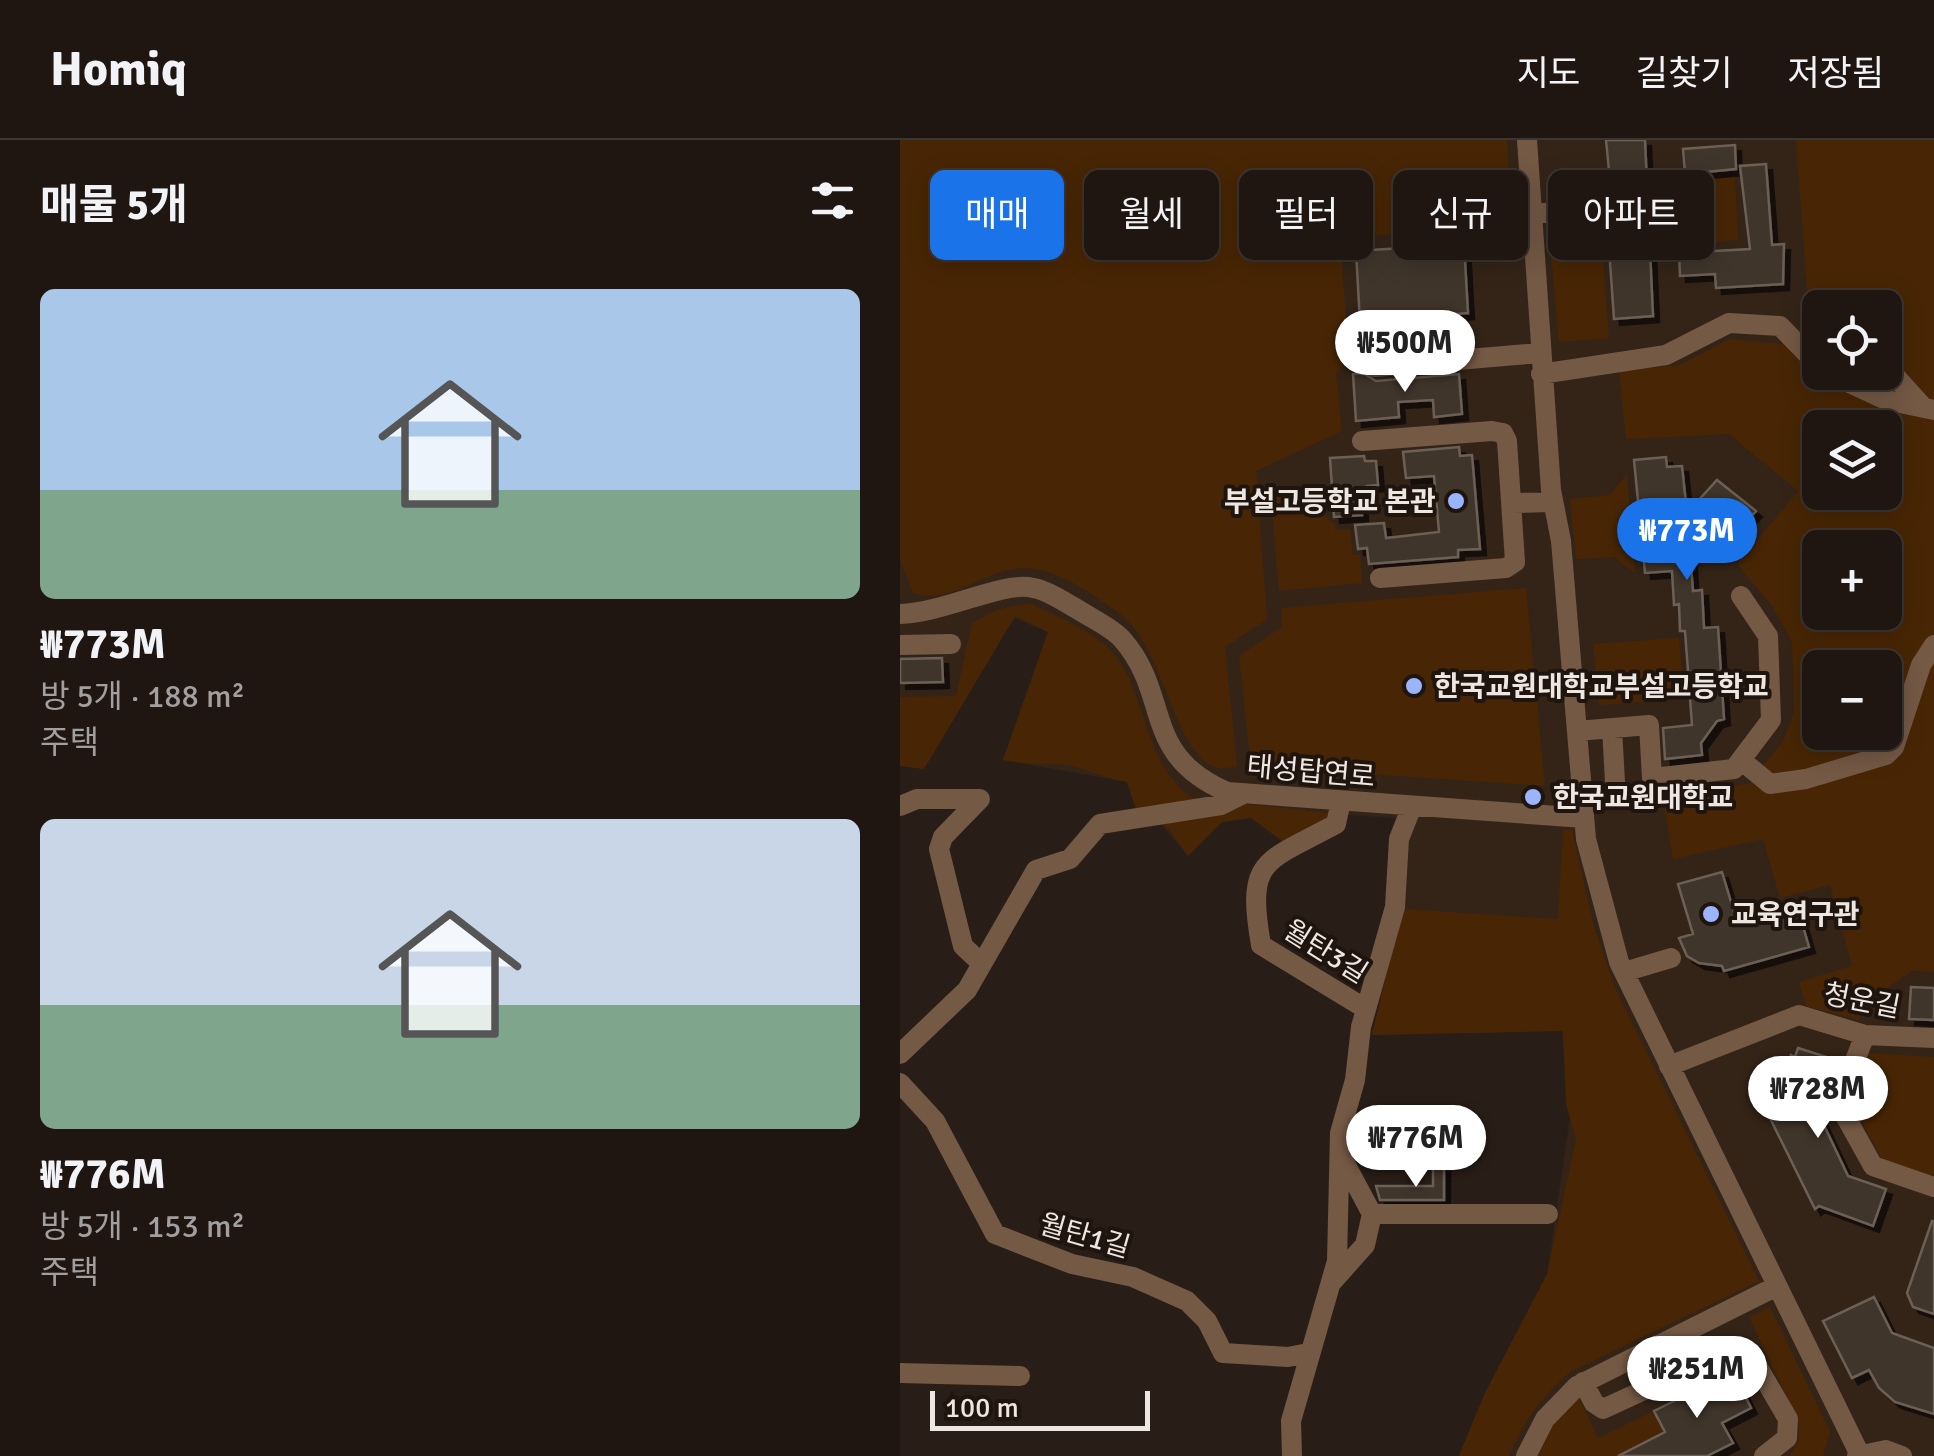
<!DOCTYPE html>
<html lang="ko">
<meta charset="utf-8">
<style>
body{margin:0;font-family:Signika,"Noto Sans KR",sans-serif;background:#2c231f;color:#f1f3f6;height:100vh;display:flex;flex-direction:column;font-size:38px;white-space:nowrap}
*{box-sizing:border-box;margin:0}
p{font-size:32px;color:#a19f9f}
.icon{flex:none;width:55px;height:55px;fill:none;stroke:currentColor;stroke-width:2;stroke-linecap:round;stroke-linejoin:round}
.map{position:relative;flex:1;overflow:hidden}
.panel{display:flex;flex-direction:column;background:#1f1611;width:900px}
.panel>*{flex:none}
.hud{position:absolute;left:30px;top:30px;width:852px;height:90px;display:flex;gap:20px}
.controls{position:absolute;left:902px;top:150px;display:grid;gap:20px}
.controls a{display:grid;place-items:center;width:100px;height:100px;border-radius:15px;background:#1f1611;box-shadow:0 5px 25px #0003,0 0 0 2px #3c3531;font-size:50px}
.scale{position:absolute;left:30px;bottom:25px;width:220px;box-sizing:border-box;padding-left:10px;border:5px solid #eee6e1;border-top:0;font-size:28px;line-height:35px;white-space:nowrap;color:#eee6e1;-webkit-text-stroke:8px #1f150e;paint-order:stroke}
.price{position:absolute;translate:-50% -85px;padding:0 22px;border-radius:35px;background:#fff;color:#222;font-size:32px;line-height:65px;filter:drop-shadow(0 2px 5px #0008)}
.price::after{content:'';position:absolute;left:50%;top:60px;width:30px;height:22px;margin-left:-15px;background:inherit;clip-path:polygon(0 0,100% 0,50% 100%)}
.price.current{background:#1a73e8;color:#fff}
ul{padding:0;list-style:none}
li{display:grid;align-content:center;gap:20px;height:530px;padding:0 40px}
li span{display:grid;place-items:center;height:310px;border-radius:15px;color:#555}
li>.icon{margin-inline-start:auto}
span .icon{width:180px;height:180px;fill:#fffc;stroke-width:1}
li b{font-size:42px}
h2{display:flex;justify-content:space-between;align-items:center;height:120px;padding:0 40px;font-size:42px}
.tag{padding:0 35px;border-radius:15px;background:#1f1611;box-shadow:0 5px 25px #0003,0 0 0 2px #3c3531;font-size:35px;line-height:90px}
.tag.current{background:#1a73e8;color:#fff}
header{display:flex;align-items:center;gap:60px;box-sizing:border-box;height:140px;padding:0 50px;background:#1f1611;border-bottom:2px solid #3c3531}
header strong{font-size:48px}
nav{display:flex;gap:55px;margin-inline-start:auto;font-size:35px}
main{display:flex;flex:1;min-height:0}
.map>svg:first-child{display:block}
.built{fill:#342418;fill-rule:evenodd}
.green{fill:#482605;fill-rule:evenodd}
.building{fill:#3f342c;stroke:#6c6057;stroke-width:2.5;filter:url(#shadow)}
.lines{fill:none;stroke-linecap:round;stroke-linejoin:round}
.minor{stroke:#745945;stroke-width:20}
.poi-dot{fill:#9ab5fd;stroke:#1f150e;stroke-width:4}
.labels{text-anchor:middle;stroke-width:8;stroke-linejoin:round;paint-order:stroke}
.poi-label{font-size:28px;font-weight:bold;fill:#eee6e1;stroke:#1f150e;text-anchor:start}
.street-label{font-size:28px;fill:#eee6e1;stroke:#1f150e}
</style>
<header>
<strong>Homiq</strong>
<nav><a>지도</a><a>길찾기</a><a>저장됨</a></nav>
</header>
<main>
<section class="panel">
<h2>매물 5개<svg class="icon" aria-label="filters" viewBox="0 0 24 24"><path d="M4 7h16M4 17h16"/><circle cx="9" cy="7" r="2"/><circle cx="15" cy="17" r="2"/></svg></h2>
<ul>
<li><span style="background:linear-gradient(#a9c7e8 65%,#7fa58c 0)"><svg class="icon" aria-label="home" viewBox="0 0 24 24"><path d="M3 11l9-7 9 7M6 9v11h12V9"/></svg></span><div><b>₩773M</b><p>방 5개 · 188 m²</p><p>주택</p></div></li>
<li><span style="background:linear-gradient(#c9d6e8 60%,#7fa58c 0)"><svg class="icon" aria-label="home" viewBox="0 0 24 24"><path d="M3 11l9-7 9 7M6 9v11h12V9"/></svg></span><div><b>₩776M</b><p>방 5개 · 153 m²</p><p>주택</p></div></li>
</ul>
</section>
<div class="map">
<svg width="1034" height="1316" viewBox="0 0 1034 1316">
<defs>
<filter id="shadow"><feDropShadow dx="6" dy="6" stdDeviation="0" flood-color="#0009"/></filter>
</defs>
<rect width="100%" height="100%" fill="#291e17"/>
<path class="built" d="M 0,0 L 1034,0 L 1034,1316 L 559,1316 L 584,1255 L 647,1135 L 670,978 L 662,891 L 472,895 L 502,769 L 509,679 L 438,674 L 386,704 L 351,678 L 322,682 L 288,716 L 262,685 L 237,672 L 227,642 L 103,620 L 148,492 L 114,478 L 24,629 L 0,626 ZM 920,168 L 985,168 L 985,232 L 920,232 ZM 920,288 L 985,288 L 985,352 L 920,352 ZM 920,408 L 985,408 L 985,472 L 920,472 ZM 920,528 L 985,528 L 985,592 L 920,592 Z"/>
<path class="green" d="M 0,0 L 607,0 L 612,84 L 440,98 L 449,219 L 436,234 L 442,291 L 356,331 L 367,479 L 325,507 L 337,627 C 331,627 320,629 314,627 C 273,610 265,508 219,473 C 195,455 153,426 122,428 C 84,430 50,466 13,453 L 0,420 Z
M 896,0 L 1034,0 L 1034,832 L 1012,831 L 962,865 L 959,880 L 906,866 L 899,842 L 952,826 L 930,745 L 880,758 L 863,699 L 773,719 L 763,658 L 850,643 L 883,601 L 894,573 L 892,502 L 873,467 L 837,424 L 898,351 L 829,294 L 726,299 L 719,231 L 780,225 L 829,199 L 880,204 L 910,189 ZM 920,168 L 985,168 L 985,232 L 920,232 ZM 920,288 L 985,288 L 985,352 L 920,352 ZM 920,408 L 985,408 L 985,472 L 920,472 ZM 920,528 L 985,528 L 985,592 L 920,592 Z
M 835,36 L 838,100 L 781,105 L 777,40 Z
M 700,76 L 709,198 L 659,202 L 648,80 Z
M 727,334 L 735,433 L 714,417 L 676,419 L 670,359 L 710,355 Z
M 389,350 L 435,384 L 435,390 L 450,389 L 453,415 L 460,415 L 462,443 L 379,451 L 370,351 Z
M 626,448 L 645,646 L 351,626 L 339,516 L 382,487 L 381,468 Z
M 130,463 C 154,475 184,487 205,505 C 249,543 238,621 293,658 L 438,674 L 386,704 L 351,678 L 322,682 L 288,716 L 269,689 L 237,672 L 227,642 C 207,639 177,625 162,624 C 138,623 128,625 103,620 L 148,492 L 115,476 L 24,629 L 0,626 L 0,557 L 56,556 L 72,483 L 96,470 Z
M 779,498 L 784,559 L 699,565 L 693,504 Z
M 663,689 L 672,690 L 693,783 L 715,848 L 859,1141 L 672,1231 C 642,1255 624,1281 609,1316 L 559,1316 L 584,1255 L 647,1134 L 676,999 L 666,964 L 663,891 L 472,895 L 502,769 L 658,779 Z
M 966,913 L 1034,917 L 1034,1036 L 982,1019 L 951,962 Z
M 870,1167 L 930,1291 L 923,1316 L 889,1316 L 898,1302 L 899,1283 L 849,1177 Z
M 679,1258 L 698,1298 L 754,1271 L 765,1292 L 718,1316 L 636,1316 L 645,1292 Z"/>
<path class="building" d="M 706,0 L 745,0 L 753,176 L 714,179 L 705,51 L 711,51 Z
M 835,5 L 836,29 L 785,34 L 783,9 Z
M 866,24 L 872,105 L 884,104 L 883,144 L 816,148 L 815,134 L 780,136 L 779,113 L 850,109 L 840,26 Z
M 564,104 L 568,173 L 460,182 L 456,111 Z
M 463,233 L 476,241 L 559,234 L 562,274 L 534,277 L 533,260 L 498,262 L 499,277 L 456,281 L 453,234 Z
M 559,307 L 560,316 L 572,315 L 580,409 L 558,410 L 558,417 L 469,424 L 467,408 L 458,409 L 455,385 L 484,383 L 486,398 L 539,392 L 534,336 L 506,338 L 503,312 Z
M 464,316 L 465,321 L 476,321 L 478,345 L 467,346 L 461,353 L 462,375 L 434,377 L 430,318 Z
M 766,317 L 767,327 L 782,326 L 787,373 L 817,340 L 856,371 L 822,406 L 787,376 L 793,451 L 802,450 L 804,488 L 818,487 L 824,579 L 817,581 L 801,603 L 802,615 L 765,619 L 763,588 L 792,585 L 785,491 L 780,491 L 779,464 L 774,465 L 772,431 L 745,433 L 734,320 Z
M 42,518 L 43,542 L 0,543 L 0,519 Z
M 822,732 L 837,782 L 897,766 L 909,807 L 824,831 L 822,826 L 799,823 L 787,816 L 779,798 L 793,794 L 778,744 Z
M 1011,847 L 1034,848 L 1034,880 L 1009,879 Z
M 898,908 L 933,919 L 923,961 L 914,964 L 948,1036 L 986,1049 L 973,1086 L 919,1066 L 915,1069 L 863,964 L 876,958 L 891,915 L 895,917 Z
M 533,1026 L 544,1026 L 544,1060 L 480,1060 L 476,1046 L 533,1046 Z
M 1032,1081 L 1034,1081 L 1034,1174 L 1013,1167 L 1007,1153 Z
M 974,1157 L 992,1193 L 1034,1208 L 1034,1274 L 995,1262 L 979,1248 L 969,1230 L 952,1238 L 923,1181 Z
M 833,1232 L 851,1268 L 822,1283 L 833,1303 L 807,1316 L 718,1316 L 765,1292 L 754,1271 Z"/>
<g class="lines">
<path class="minor" d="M 627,0 L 651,350 L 661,401 L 686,699 L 719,822 L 960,1315
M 632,74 L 694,69
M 985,225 L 1024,268
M 475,227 L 639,213
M 926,232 L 986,260 L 1034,270
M 641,234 L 766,215 L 829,183 L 880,186 L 920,227
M 462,301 L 592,291 L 603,293 L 607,301 L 615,422 L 606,428 L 480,438
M 612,363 L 652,362
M 0,474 C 42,473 97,444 128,447 C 146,449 161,460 177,469 C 191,478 211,487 222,499 C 272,556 240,614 327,652 L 684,678
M 0,505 L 51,504
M 712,588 L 715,642
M 677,591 L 749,585 L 752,638 L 834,629 L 871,580 L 868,496 L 841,456
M 841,620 L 870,644 L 906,639 L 986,615 L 994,607 L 1021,525 L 1034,505
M 441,661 L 436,684 C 364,723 346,718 361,805 L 466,869
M 0,666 L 17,659 L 80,659 L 43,697 L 39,709 L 63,806 L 80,822
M 724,832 L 771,818
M 965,895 L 938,963 L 973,1026 L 1034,1047
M 0,914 L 67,850 L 136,730 L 170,719 L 200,684 L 321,665 L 343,654
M 769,926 L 899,875 L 965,895 L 1034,898
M 0,943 L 35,981 L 95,1094 L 172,1124 L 233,1137 L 287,1161 L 307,1181 L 323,1213 L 388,1217 L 408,1213
M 440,1014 L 472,1074
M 432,1142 L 465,1105 L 472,1074 L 648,1074
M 0,1233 L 120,1236
M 683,1242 L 694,1263 L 703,1269 L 829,1211 L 849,1212 L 888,1279 L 887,1298 L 864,1316
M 392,1316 L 391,1281 L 437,1121 L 440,993 L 455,940 L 461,887 L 495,767 L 499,699 L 512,666
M 626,1316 L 645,1279 L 677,1246 L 877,1146
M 957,1316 L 986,1310 L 1002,1316"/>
</g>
<g class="poi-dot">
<circle cx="556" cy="361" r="10"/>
<circle cx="514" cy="546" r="10"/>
<circle cx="633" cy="657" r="10"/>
<circle cx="811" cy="774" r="10"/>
</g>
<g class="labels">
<g class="poi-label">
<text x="536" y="371" text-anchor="end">부설고등학교 본관</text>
<text x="534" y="556">한국교원대학교부설고등학교</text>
<text x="653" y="667">한국교원대학교</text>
<text x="831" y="784">교육연구관</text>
</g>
<g class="street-label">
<text transform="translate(411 631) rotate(5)" y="10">태성탑연로</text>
<text transform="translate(426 811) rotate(32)" y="10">월탄3길</text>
<text transform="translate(962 860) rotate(11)" y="10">청운길</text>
<text transform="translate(185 1095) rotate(16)" y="10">월탄1길</text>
</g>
</g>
</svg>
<div class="controls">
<a><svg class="icon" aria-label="locate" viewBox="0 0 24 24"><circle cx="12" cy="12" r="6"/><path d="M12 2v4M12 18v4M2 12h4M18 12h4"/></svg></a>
<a><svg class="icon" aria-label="layers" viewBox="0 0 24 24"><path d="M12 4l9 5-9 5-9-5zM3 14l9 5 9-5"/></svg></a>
<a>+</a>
<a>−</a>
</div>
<div class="scale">100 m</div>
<b class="price" style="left:505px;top:255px">₩500M</b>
<b class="price current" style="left:787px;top:443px">₩773M</b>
<b class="price" style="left:918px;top:1001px">₩728M</b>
<b class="price" style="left:516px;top:1050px">₩776M</b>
<b class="price" style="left:797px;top:1281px">₩251M</b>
<div class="hud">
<a class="tag current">매매</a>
<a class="tag">월세</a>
<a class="tag">필터</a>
<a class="tag">신규</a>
<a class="tag">아파트</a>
</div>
</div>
</main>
